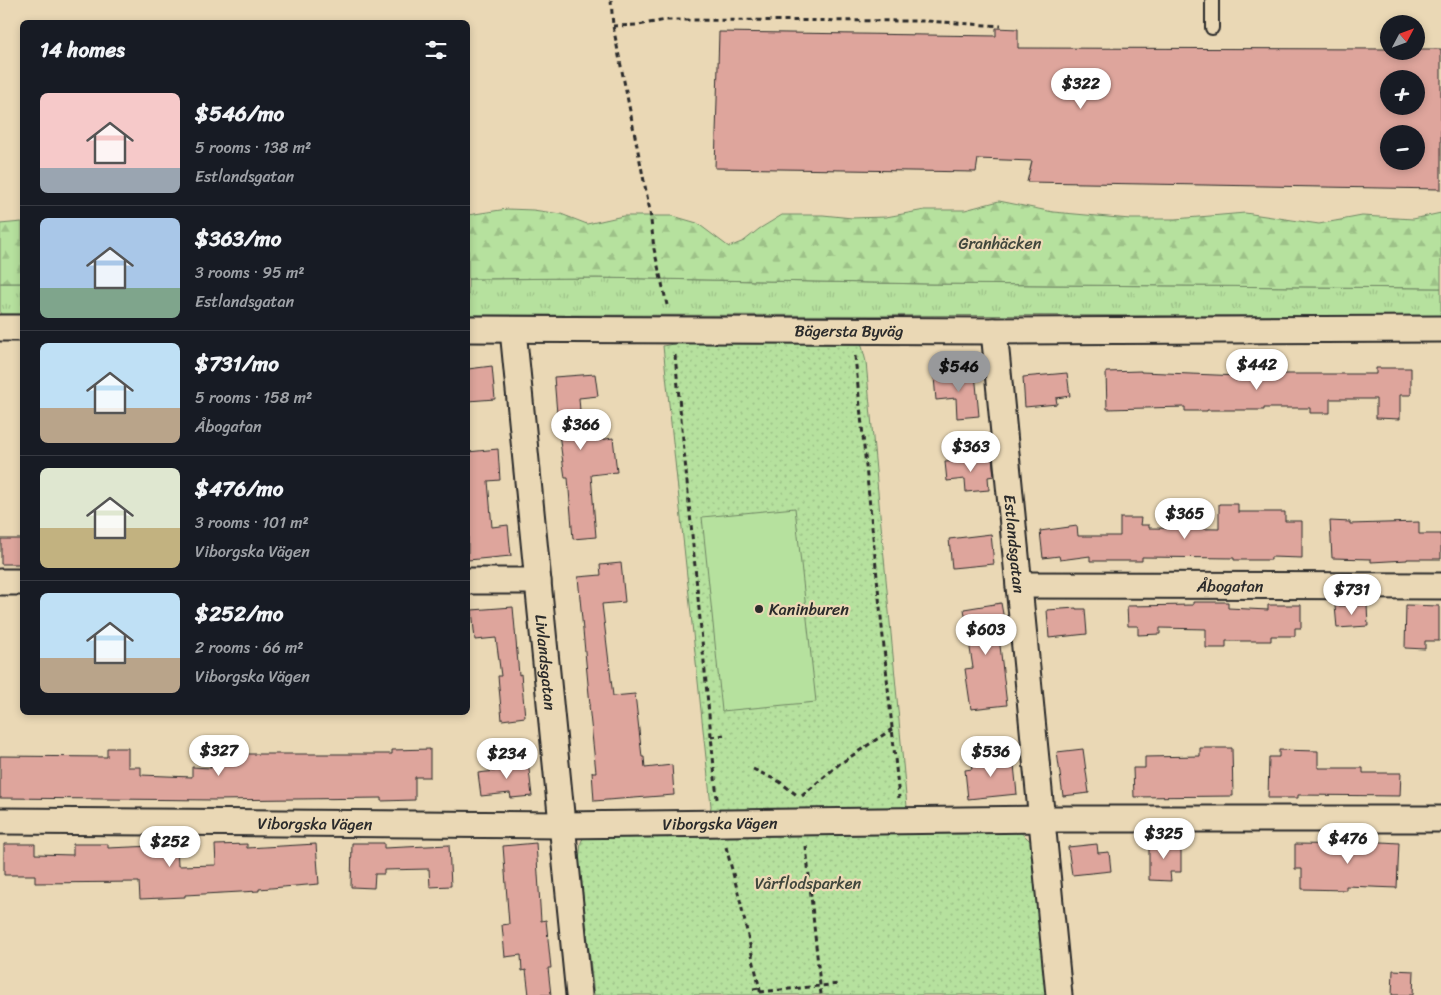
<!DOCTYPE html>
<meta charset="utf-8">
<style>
body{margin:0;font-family:Sriracha,sans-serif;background:#20242c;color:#f1f3f6;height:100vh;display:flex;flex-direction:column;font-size:19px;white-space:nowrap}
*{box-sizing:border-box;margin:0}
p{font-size:16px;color:#9ea1a6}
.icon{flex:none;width:28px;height:28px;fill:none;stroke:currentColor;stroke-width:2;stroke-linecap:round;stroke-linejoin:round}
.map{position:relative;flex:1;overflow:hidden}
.sheet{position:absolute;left:20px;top:20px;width:450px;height:695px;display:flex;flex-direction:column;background:#171b24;border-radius:8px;box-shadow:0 2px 8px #0003}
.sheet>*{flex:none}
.needle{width:32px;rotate:49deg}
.tools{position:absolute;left:1380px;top:15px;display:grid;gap:10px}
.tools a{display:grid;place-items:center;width:45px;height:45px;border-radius:50%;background:#171b24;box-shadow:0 2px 8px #0003;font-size:25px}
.price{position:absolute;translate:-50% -42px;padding:0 11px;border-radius:18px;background:#fff;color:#222;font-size:16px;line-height:32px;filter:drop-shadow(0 1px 2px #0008)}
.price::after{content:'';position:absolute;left:50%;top:30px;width:15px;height:11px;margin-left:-8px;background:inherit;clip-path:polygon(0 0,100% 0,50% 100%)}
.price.active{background:#98999b;color:#111}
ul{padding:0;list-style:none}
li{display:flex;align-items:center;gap:15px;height:125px;padding:0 20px}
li+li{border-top:1px solid #363941}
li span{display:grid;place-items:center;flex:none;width:140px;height:100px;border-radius:8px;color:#555}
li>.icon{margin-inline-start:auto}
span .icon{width:60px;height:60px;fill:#fffc;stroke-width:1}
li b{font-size:21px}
h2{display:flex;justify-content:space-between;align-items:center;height:60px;padding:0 20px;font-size:21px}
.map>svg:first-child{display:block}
.grass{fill:url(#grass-tufts);stroke:#708664}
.forest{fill:url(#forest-firs);stroke:#708664}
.park{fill:url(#park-dots);stroke:#708664}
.garden{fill:#b6e19e;stroke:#708664}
.building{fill:#dea59c;stroke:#2b2b2b;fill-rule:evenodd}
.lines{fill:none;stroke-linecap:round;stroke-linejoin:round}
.service-casing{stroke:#2b2b2b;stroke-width:16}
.minor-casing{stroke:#2b2b2b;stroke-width:29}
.path{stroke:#2b2b2b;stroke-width:3;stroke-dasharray:5 4;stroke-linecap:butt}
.service{stroke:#ead8b5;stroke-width:12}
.minor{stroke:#ead8b5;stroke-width:25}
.poi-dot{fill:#2b2b2b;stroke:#ead8b5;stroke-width:2}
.labels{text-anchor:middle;stroke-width:4.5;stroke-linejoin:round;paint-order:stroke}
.park-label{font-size:16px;fill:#40463c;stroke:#ead8b5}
.street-label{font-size:16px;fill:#2b2b2b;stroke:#ead8b5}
.poi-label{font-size:16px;fill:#2b2b2b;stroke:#ead8b5;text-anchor:start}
</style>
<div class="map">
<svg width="1441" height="995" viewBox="0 0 1441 995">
<defs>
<pattern id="grass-tufts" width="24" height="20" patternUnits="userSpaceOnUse" patternTransform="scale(1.25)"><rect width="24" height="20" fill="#b6e19e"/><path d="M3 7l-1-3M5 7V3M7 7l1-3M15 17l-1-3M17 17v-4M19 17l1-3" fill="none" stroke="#9dc188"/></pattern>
<pattern id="forest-firs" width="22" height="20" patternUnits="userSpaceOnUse" patternTransform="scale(1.25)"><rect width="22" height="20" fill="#b6e19e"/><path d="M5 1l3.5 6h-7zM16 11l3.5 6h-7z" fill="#9dc188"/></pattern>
<pattern id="park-dots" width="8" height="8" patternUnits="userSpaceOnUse" patternTransform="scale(1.25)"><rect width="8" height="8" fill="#b6e19e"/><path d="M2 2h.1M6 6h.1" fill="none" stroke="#9dc188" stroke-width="1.8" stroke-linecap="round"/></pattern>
</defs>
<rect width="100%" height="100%" fill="#ead8b5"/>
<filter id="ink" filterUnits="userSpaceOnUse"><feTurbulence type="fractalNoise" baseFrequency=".02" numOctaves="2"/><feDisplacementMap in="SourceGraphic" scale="10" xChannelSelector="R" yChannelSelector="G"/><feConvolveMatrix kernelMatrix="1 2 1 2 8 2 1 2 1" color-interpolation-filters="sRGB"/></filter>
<g filter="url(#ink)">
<path class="grass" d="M 596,278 L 931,284 L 1441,288 L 1441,316 L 468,315 L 468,279 Z
M 0,283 L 22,283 L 22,314 L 0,314 Z"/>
<path class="forest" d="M 999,201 L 1053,212 L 1130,219 L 1175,219 L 1245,213 L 1319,224 L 1362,216 L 1413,219 L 1441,213 L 1441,288 L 931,284 L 596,278 L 468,279 L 468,215 L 507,209 L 533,210 L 561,214 L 587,224 L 623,216 L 673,216 L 697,223 L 729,247 L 744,241 L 759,229 L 782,215 L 823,215 L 852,218 L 886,217 L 925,210 L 965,210 Z
M 22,222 L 22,283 L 0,283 L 0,224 Z"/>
<path class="park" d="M 688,341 L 861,342 L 866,362 L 907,807 L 907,831 L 1020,832 L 1034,844 L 1048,995 L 594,995 L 579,860 L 581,842 L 586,833 L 708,831 L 711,806 L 663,346 Z"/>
<path class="garden" d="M 795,508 L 816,702 L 722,711 L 702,517 Z"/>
<path class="building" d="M 996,28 L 1018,29 L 1018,48 L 1389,49 L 1389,51 L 1416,51 L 1416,49 L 1441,49 L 1441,189 L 1027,182 L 1032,161 L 978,159 L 976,172 L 715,168 L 719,32 L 996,36 ZM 1389,79 L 1416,79 L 1416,106 L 1389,106 ZM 1389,134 L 1416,134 L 1416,161 L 1389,161 Z
M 492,366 L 495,399 L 468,401 L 468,369 Z
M 1376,368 L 1411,368 L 1411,395 L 1400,395 L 1400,419 L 1376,418 L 1376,399 L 1330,399 L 1330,413 L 1310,413 L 1310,408 L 1264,408 L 1264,410 L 1207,410 L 1207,411 L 1185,411 L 1185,407 L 1107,409 L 1106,372 L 1141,371 L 1141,372 L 1240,376 L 1240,372 L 1279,372 L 1279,374 L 1376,374 Z
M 975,373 L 979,416 L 957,418 L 956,398 L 936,400 L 934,377 Z
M 1067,373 L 1070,396 L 1056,398 L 1057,404 L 1025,407 L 1023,377 Z
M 595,374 L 598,396 L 579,398 L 582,436 L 598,434 L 599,440 L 613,438 L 617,472 L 591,475 L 596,537 L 573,539 L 568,478 L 565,478 L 558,426 L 554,377 Z
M 498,449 L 500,480 L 488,481 L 492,527 L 508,525 L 511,556 L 468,560 L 468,452 Z
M 986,458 L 992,458 L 994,476 L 988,477 L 989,490 L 966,492 L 965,479 L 947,481 L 945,462 Z
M 1219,504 L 1238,504 L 1238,512 L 1285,512 L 1285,521 L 1302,521 L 1302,558 L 1271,557 L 1271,560 L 1234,560 L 1234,558 L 1142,557 L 1142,561 L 1090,561 L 1090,556 L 1060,560 L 1059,556 L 1043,558 L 1040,531 L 1077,526 L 1078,536 L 1120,536 L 1120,518 L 1141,518 L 1140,525 L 1149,525 L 1149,528 L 1219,529 Z
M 1330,521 L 1350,522 L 1350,524 L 1419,522 L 1419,534 L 1441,534 L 1441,559 L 1407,559 L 1407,560 L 1371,562 L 1371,559 L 1332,558 Z
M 991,534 L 994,564 L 952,568 L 949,539 Z
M 1,539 L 22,539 L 22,564 L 1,564 Z
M 621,563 L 625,602 L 602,604 L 613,696 L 635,694 L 642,757 L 644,757 L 645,768 L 672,765 L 674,795 L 594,801 L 592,772 L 596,772 L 589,705 L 590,705 L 578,577 L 601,575 L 600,565 Z
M 1193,602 L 1228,602 L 1228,608 L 1268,610 L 1268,605 L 1301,605 L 1301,628 L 1295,628 L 1295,636 L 1271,636 L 1271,641 L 1226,641 L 1226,648 L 1206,648 L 1206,629 L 1160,628 L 1160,634 L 1138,635 L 1138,626 L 1128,626 L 1127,606 L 1193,605 Z
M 1001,603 L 1007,636 L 999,637 L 1007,705 L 971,709 L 965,669 L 973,668 L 964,609 Z
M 1367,605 L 1368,626 L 1337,628 L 1335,606 Z
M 1406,605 L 1439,606 L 1439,641 L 1425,641 L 1425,649 L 1405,648 Z
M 513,607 L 519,675 L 521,674 L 525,717 L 502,720 L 498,676 L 501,676 L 496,638 L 475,640 L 472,610 Z
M 1076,608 L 1076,609 L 1085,609 L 1087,634 L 1049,638 L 1047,610 Z
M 107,748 L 128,748 L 128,767 L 141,767 L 141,775 L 192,777 L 192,767 L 211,768 L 210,754 L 392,754 L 392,750 L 430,749 L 430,777 L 415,777 L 415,800 L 381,801 L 381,798 L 214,800 L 0,798 L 0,756 L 107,757 Z
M 1200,748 L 1232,748 L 1233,796 L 1134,797 L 1133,768 L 1145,768 L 1145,757 L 1200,756 Z
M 1083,749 L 1089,793 L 1063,796 L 1057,752 Z
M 1279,750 L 1318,751 L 1318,768 L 1363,768 L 1363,773 L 1401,773 L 1400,796 L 1298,795 L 1298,798 L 1268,798 L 1269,757 L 1279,757 Z
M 1009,755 L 1010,765 L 1014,765 L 1017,794 L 968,799 L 965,770 L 972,769 L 970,759 Z
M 528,761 L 532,796 L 511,798 L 510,793 L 481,796 L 478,773 L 495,771 L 495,764 Z
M 1149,841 L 1181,841 L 1181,872 L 1170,872 L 1171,881 L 1149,880 Z
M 1365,841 L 1399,843 L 1397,888 L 1346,886 L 1346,890 L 1302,889 L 1302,869 L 1295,869 L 1295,844 L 1365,845 Z
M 352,843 L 384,843 L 384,848 L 449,845 L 451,886 L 430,887 L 429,869 L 384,870 L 384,874 L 375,874 L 374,888 L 351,887 Z
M 536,843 L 541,921 L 546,920 L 551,968 L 548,968 L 551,995 L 529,995 L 526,970 L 522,971 L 521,955 L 505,957 L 502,925 L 509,924 L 503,846 Z
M 4,844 L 35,844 L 35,854 L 73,855 L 73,844 L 108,844 L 108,848 L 177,845 L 178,866 L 216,865 L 215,845 L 247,844 L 247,848 L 316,844 L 319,884 L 259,889 L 259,891 L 185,895 L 185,897 L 140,899 L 139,882 L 35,883 L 35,875 L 4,875 Z
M 1097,844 L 1098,853 L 1109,852 L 1111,871 L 1072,875 L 1068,847 Z
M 1393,970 L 1414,971 L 1413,995 L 1392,995 Z"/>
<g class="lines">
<g class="service-casing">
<path id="service" d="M 1212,0 L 1212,28"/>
</g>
<g class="minor-casing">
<g id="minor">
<path d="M 0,328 L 22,328"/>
<path id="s1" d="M 468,329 L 994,331 L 1441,329"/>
<path id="s2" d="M 513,330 L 579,995"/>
<path id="s3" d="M 994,331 L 1059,995"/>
<path d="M 468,581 L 538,581"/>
<path d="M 0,582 L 22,582"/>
<path id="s4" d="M 1019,585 L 1441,586"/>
<path id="s5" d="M 0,821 L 562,825 L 1042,819 L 1441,819"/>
</g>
</g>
<path class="path" d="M 611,0 L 613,26 L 650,211 L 654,249 L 667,305
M 613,26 L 638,25 L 666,20 L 927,21 L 1001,26
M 675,355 L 717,799
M 855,356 L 899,798
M 711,737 L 724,735
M 753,769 L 780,782 L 798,796
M 802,796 L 838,765 L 892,729
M 806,846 L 821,995
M 726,847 L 740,900 L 761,995
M 753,989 L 760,988
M 760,992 L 840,984"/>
<use href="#service" class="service"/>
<use href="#minor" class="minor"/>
</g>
</g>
<circle class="poi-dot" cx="759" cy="609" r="5"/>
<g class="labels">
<g class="park-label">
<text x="1000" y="249">Granhäcken</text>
<text x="808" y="889">Vårflodsparken</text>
</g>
<g class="street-label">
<text dy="6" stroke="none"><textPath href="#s1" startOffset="381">Bägersta Byväg</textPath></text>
<text dy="6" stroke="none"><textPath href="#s3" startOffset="214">Estlandsgatan</textPath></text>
<text dy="6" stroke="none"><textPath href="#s4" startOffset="211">Åbogatan</textPath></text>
<text dy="6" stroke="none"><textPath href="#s2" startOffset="334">Livlandsgatan</textPath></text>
<text dy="6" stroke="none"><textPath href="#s5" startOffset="315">Viborgska Vägen</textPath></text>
<text dy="6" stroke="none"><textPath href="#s5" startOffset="720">Viborgska Vägen</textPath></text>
</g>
<g class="poi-label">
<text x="769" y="615">Kaninburen</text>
</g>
</g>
</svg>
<div class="tools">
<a><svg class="needle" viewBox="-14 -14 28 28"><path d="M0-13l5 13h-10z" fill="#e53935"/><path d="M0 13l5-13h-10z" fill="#9ea1a6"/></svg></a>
<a>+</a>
<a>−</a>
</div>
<b class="price" style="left:1081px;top:110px">$322</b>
<b class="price" style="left:1257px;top:391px">$442</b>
<b class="price active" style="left:959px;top:393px">$546</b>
<b class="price" style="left:581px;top:451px">$366</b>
<b class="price" style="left:971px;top:473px">$363</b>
<b class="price" style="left:1185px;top:540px">$365</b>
<b class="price" style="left:1352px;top:616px">$731</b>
<b class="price" style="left:986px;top:656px">$603</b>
<b class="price" style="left:219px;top:777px">$327</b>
<b class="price" style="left:991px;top:778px">$536</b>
<b class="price" style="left:507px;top:780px">$234</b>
<b class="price" style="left:1164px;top:860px">$325</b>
<b class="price" style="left:1348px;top:865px">$476</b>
<b class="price" style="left:170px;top:868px">$252</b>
<section class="sheet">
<h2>14 homes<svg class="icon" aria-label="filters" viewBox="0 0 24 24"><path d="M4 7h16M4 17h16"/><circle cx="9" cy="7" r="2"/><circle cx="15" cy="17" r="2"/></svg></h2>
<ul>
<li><span style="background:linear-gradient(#f6c9c9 75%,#9aa5b1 0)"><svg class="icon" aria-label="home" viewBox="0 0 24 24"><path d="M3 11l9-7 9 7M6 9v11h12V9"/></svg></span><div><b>$546/mo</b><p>5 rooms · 138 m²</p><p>Estlandsgatan</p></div></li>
<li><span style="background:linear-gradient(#a9c7e8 70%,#7fa58c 0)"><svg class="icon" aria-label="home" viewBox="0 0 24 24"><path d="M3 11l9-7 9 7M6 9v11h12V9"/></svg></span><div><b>$363/mo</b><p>3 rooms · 95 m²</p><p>Estlandsgatan</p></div></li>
<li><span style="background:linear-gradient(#bfe0f5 65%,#b9a48a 0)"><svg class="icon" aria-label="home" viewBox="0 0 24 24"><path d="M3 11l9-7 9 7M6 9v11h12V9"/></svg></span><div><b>$731/mo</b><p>5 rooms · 158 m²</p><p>Åbogatan</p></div></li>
<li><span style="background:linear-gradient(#dfe7d0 60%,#c2b280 0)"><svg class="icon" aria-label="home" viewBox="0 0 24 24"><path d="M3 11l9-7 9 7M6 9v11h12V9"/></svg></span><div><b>$476/mo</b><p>3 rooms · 101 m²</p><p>Viborgska Vägen</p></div></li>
<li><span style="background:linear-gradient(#bfe0f5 65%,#b9a48a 0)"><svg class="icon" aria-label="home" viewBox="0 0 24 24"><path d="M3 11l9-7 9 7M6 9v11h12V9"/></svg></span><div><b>$252/mo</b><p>2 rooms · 66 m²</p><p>Viborgska Vägen</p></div></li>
</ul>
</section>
</div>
